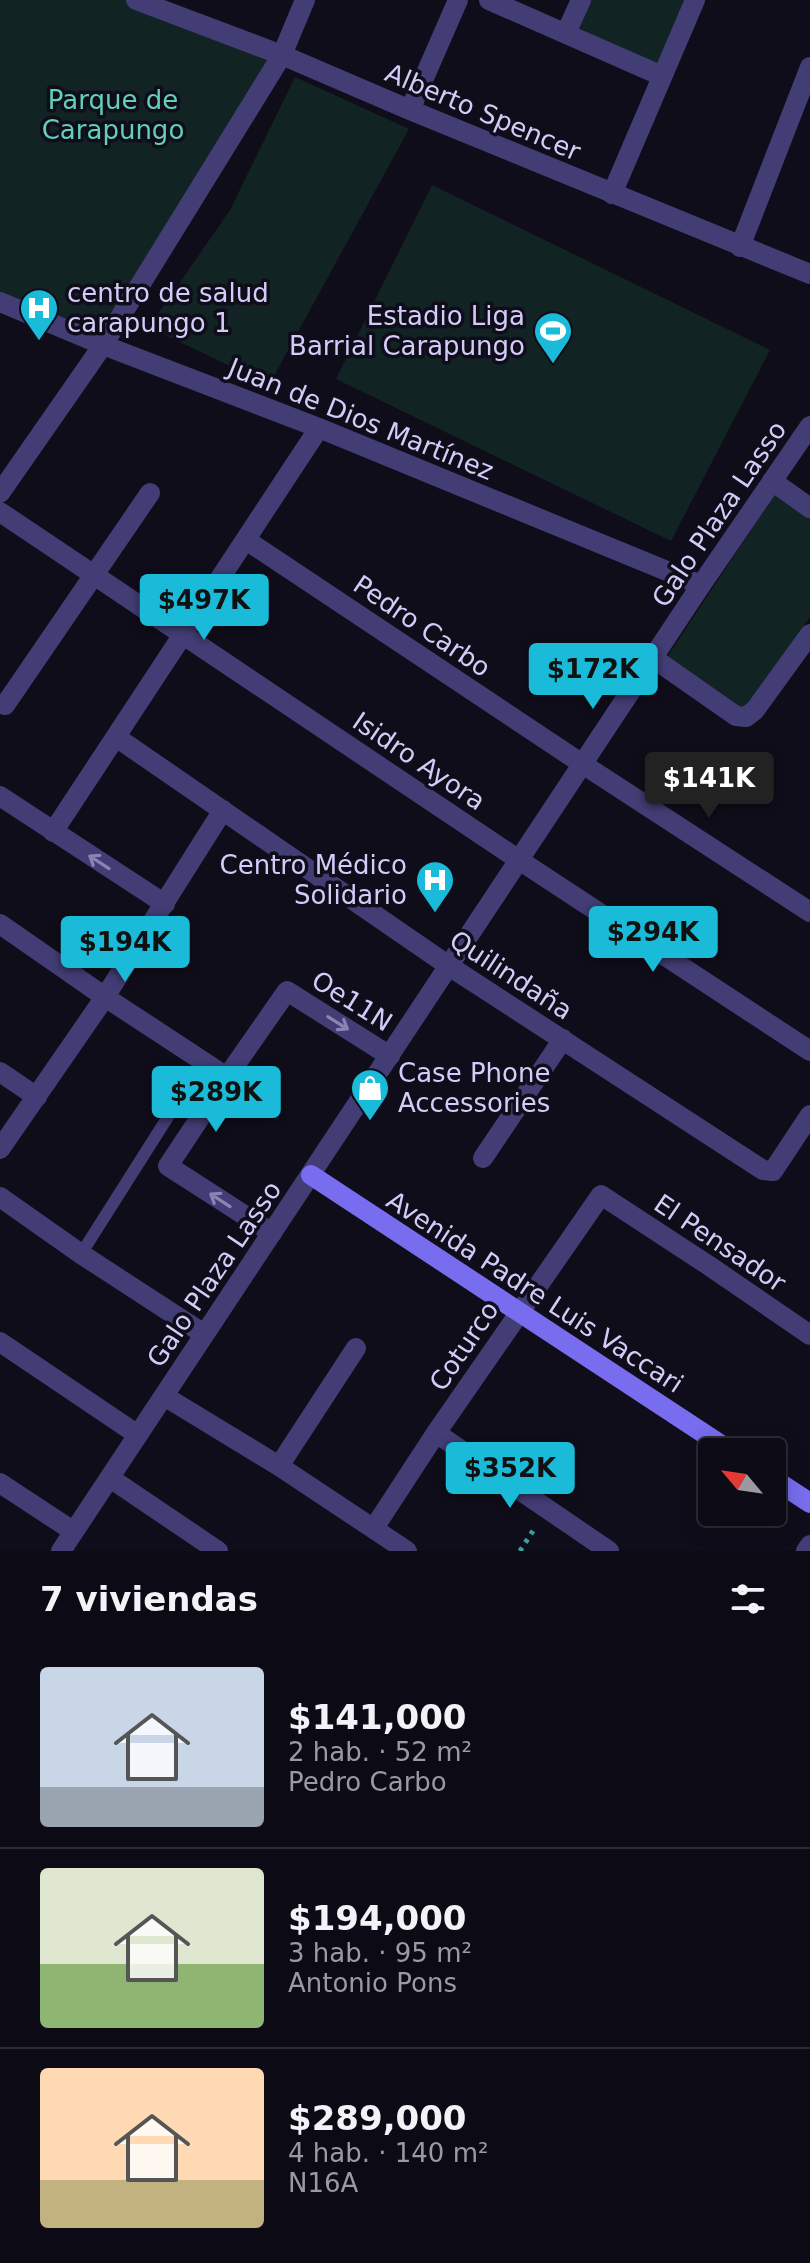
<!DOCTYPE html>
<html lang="es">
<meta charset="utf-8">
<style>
body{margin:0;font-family:"DejaVu Sans",sans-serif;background:#1a1822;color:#f1f3f6;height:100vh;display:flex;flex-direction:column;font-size:30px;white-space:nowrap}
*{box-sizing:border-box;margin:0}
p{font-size:26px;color:#9a9aa0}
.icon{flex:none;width:44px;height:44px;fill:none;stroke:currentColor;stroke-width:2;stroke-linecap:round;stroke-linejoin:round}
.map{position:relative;height:1551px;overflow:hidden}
.side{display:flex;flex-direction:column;background:#0c0a14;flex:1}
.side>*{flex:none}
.needle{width:52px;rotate:299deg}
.tools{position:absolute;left:698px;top:1438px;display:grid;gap:16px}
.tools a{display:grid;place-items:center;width:88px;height:88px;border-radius:8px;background:#0c0a14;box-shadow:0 4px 20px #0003,0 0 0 2px #2c2b34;font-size:40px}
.price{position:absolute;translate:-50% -68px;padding:0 18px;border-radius:8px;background:#19bbd8;color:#111;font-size:26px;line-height:52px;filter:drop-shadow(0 2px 4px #0008)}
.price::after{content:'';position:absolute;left:50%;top:48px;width:24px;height:18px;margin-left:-12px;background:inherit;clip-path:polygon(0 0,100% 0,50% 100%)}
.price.active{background:#222;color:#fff}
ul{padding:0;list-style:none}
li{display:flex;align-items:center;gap:24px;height:200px;padding:0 40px}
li+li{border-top:2px solid #2c2b34}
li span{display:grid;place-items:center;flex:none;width:224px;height:160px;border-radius:8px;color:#555}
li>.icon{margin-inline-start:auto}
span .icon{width:96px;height:96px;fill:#fffc;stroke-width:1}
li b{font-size:34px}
h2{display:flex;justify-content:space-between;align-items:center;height:96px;padding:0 40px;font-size:34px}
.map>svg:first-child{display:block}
.green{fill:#112323}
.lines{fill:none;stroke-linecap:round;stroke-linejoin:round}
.path{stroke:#399f9e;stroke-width:5;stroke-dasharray:4 6;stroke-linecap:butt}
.service{stroke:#423d74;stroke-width:12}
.minor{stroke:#423d74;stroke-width:20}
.tertiary{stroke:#423d74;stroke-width:20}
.secondary{stroke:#776dee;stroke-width:20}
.oneway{stroke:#8a84b6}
.labels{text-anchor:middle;stroke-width:7;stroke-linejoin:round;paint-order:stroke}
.park-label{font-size:26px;fill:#61cfb9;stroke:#100d1a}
.street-label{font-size:26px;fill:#d3ccf9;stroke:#100d1a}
.poi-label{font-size:26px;fill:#d3ccf9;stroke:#100d1a;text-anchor:start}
</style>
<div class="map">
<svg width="810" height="1551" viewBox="0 0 810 1551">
<rect width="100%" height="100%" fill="#100d1a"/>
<path class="green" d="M 0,0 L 151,0 L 282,55 L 103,345 L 0,301 Z
M 589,0 L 686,0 L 658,67 L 577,27 Z
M 295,77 L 409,129 L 269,385 L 149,327 L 230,210 Z
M 432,185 L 770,350 L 671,541 L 336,379 Z
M 776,492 L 810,515 L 810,617 L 744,713 L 665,660 Z"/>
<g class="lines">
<path class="path" d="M 520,1551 L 536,1526"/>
<path class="service" d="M 81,1254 L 185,1090"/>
<path class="minor" d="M 136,0 L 282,55 L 410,110 L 810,274
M 489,0 L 662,76
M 566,33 L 581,0
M 410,110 L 458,0
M 612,194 L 695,0
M 740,247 L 810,67
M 0,302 L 103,345 L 319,428 L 701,585
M 772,481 L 810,508
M 0,493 L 103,345 L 282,55 L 305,0
M 0,512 L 519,860 L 810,1051
M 246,540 L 584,765 L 810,912
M 653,658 L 736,716 L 746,717 L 755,710 L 810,634
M 5,705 L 150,493
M 116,737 L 449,966 L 763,1170 L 773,1171 L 810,1115
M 0,796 L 165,904
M 53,832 L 319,428
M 0,924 L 105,997 L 227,1077
M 0,1072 L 37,1097
M 0,1149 L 105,997 L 223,810
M 483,1158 L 563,1039
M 0,1197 L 81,1254 L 204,1334
M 272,1233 L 168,1166 L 227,1077 L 287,991 L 390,1056
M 0,1342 L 138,1435
M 164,1396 L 279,1466 L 407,1551
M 436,1433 L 609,1551
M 279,1466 L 356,1348
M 110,1478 L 218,1551
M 0,1483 L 73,1531
M 374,1528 L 436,1433 L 601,1195 L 708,1265 L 810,1335
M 806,1551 L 810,1545"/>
<path class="tertiary" d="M 61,1551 L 701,585 L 810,426"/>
<path class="secondary" d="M 311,1175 L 732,1452
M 772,1478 L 810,1503"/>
</g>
<defs><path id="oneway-shaft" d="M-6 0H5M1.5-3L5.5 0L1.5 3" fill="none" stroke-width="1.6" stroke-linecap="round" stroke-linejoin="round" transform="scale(2)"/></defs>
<g class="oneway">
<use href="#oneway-shaft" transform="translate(99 862) rotate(-147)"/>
<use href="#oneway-shaft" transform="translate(338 1023) rotate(32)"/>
<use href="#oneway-shaft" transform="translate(220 1200) rotate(-147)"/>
</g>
<defs>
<g id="hospital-pin" transform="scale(2)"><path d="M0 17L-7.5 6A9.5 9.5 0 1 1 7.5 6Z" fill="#19bbd8" stroke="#100d1a"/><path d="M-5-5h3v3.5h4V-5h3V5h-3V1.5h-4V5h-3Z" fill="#fff"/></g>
<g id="stadium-pin" transform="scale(2)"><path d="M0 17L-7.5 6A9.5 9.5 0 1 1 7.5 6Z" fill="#19bbd8" stroke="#100d1a"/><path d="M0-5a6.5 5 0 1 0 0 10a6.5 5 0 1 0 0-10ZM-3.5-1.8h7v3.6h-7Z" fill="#fff"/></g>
<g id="shop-pin" transform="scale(2)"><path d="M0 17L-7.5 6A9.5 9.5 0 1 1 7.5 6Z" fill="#19bbd8" stroke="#100d1a"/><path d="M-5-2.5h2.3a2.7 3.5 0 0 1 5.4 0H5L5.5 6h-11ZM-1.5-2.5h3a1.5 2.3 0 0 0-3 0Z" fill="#fff"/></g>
</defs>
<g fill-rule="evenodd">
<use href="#hospital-pin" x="39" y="308"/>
<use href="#stadium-pin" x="553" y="331"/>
<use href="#hospital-pin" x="435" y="880"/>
<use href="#shop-pin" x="370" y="1088"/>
</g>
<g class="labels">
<g class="park-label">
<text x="113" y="109">Parque de<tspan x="113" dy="30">Carapungo</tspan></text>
</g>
<g class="street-label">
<text transform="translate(483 112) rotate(23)" y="9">Alberto Spencer</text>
<text transform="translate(361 419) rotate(22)" y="9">Juan de Dios Martínez</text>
<text transform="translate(719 514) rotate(-56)" y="9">Galo Plaza Lasso</text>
<text transform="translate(422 626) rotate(34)" y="9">Pedro Carbo</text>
<text transform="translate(419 761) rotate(34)" y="9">Isidro Ayora</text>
<text transform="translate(511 975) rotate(33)" y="9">Quilindaña</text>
<text transform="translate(352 1001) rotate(32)" y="9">Oe11N</text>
<text transform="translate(720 1243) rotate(34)" y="9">El Pensador</text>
<text transform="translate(214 1274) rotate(-56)" y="9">Galo Plaza Lasso</text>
<text transform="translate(535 1292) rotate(33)" y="9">Avenida Padre Luis Vaccari</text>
<text transform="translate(464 1346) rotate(-56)" y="9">Coturco</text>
</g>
<g class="poi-label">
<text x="67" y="302">centro de salud<tspan x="67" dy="30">carapungo 1</tspan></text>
<text x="525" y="325" text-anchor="end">Estadio Liga<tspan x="525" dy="30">Barrial Carapungo</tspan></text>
<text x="407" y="874" text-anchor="end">Centro Médico<tspan x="407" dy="30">Solidario</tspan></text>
<text x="398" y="1082">Case Phone<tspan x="398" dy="30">Accessories</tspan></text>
</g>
</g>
</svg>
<div class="tools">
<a><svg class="needle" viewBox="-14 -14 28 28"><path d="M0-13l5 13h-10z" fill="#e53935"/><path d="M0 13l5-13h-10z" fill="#9a9aa0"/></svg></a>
</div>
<b class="price" style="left:204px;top:642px">$497K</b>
<b class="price" style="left:593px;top:711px">$172K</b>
<b class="price active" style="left:709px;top:820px">$141K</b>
<b class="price" style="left:653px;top:974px">$294K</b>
<b class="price" style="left:125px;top:984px">$194K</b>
<b class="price" style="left:216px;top:1134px">$289K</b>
<b class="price" style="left:510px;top:1510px">$352K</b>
</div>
<section class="side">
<h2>7 viviendas<svg class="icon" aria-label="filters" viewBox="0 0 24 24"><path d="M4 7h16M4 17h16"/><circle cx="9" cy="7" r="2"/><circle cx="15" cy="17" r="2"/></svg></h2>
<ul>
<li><span style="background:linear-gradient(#c9d6e8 75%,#9aa5b1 0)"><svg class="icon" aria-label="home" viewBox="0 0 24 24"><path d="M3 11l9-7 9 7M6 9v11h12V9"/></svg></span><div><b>$141,000</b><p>2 hab. · 52 m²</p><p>Pedro Carbo</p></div></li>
<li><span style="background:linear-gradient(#dfe7d0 60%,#8fb573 0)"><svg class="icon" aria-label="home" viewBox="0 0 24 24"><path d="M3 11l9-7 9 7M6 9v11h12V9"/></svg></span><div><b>$194,000</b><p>3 hab. · 95 m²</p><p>Antonio Pons</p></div></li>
<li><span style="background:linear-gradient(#ffd9b3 70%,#c2b280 0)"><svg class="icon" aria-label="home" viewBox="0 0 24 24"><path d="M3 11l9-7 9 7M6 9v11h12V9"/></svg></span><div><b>$289,000</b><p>4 hab. · 140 m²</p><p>N16A</p></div></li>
</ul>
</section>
